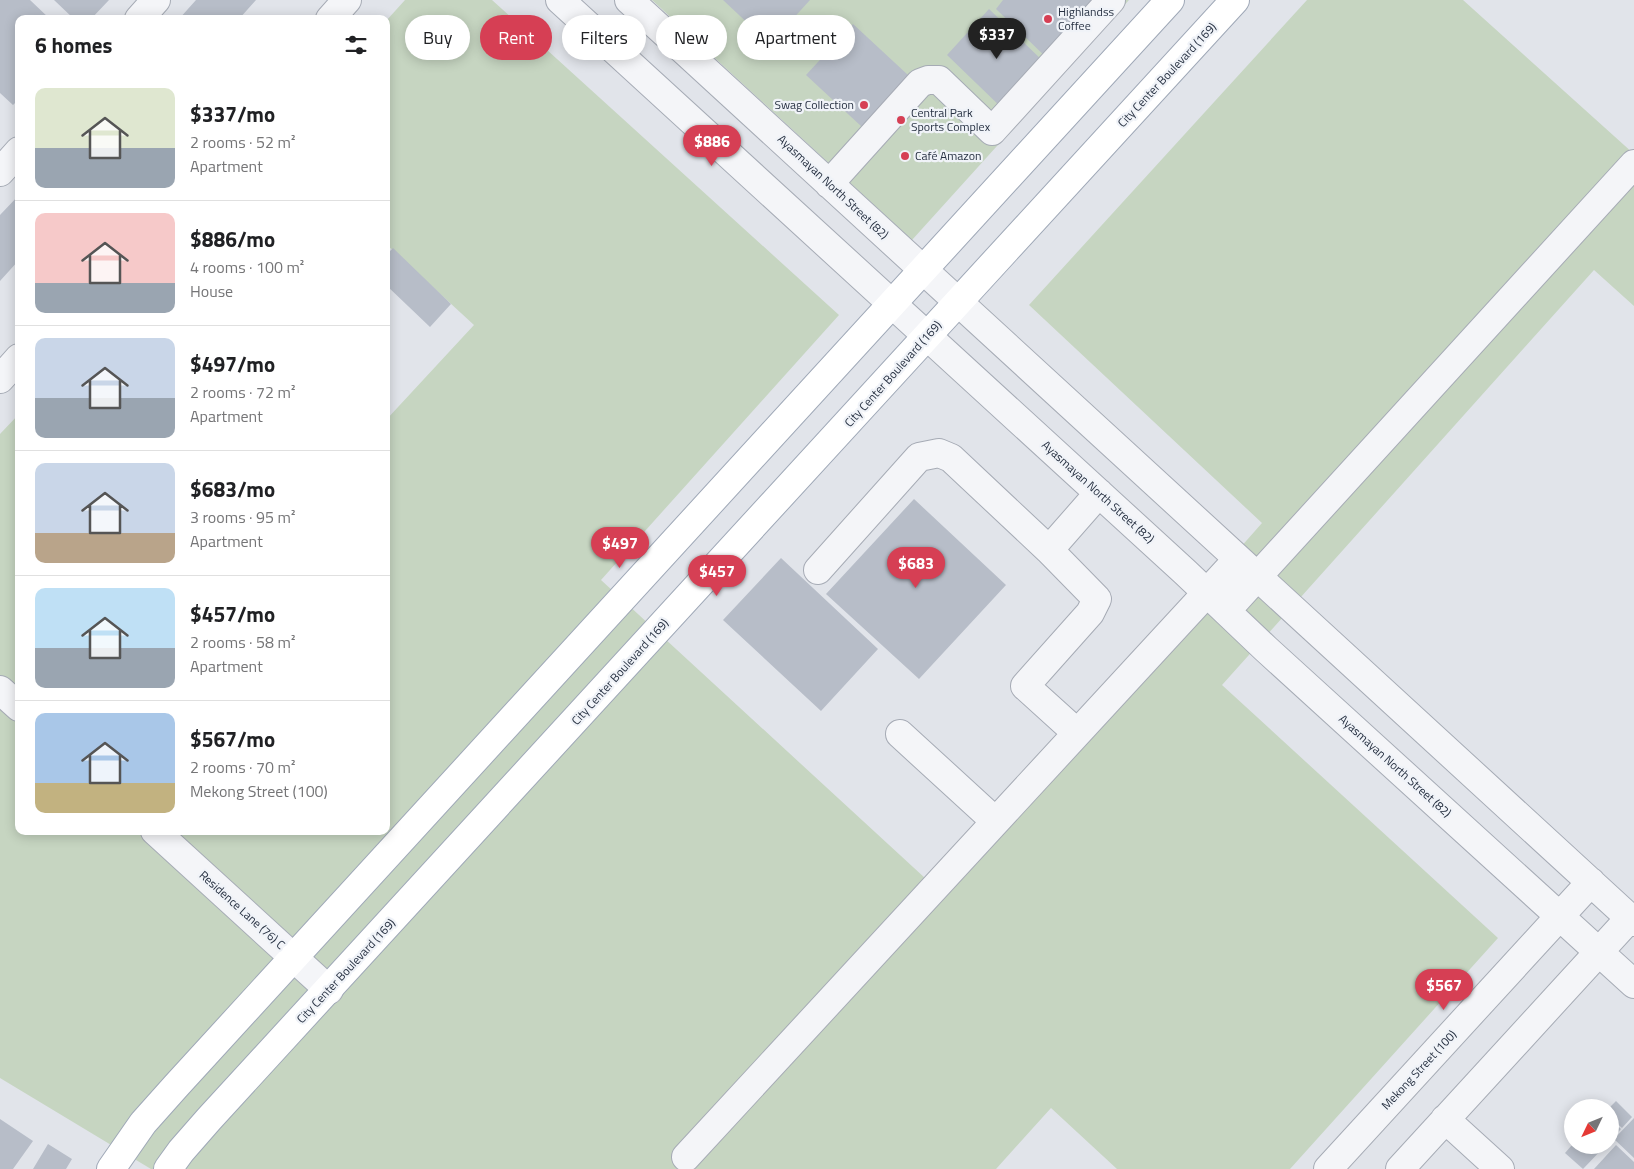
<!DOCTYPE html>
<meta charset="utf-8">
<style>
body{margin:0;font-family:"Titillium Web",sans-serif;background:#f6f6f6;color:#202124;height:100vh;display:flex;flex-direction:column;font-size:19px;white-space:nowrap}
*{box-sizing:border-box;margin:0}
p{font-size:16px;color:#757577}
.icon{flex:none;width:28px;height:28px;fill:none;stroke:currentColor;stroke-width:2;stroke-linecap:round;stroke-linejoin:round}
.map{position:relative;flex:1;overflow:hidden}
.sheet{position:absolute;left:15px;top:15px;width:375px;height:820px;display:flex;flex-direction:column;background:#fff;border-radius:10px;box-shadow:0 2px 12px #0003}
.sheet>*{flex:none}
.banner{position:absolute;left:405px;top:15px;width:475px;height:45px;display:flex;gap:10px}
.needle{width:32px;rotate:227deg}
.fabs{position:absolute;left:1564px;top:1099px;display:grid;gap:10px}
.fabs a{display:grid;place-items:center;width:55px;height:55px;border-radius:50%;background:#fff;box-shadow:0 2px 12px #0003;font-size:25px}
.price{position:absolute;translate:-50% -42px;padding:0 11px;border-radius:18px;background:#d63f54;color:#fff;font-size:16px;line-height:32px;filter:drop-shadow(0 1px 2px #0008)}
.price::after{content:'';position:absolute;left:50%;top:30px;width:15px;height:11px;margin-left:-8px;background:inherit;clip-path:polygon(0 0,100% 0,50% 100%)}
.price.on{background:#222;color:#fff}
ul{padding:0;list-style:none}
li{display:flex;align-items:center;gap:15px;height:125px;padding:0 20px}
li+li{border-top:1px solid #e0e0e0}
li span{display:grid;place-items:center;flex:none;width:140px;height:100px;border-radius:10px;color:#555}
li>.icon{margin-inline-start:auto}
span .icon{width:60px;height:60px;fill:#fffc;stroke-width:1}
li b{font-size:21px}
h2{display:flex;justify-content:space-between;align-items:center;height:60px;padding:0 20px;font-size:21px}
.pill{padding:0 18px;border-radius:22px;background:#fff;box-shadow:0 2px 12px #0003;font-size:18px;line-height:45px}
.pill.on{background:#d63f54;color:#fff}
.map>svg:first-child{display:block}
.green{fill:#c6d5c1}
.building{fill:#b7bdc8}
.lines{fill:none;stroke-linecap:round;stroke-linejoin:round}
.minor-casing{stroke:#a6abb5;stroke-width:30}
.major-casing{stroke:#9fa8b7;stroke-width:30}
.minor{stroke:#f4f5f8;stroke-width:28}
.major{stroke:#fff;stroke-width:28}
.poi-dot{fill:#d63f54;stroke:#f0f3f8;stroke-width:2}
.labels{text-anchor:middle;stroke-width:4.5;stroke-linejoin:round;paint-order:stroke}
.poi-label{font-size:12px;fill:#283243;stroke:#f0f3f8;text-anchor:start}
.street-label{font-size:12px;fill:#283243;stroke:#f0f3f8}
</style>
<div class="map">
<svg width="1634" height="1169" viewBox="0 0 1634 1169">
<rect width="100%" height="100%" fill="#e1e4ea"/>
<path class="green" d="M 405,0 L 492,0 L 839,315 L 601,580 L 938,890 L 1262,523 L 1029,305 L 1307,0 L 1463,0 L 1634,154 L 1634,306 L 1594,270 L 1222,685 L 1498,938 L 1290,1169 L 1117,1169 L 1051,1108 L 996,1169 L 151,1169 L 0,1078 L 0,434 L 19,414 L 19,831 L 386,831 L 386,420 L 474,325 L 386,244 L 386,21 Z
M 652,0 L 1129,0 L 912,240 Z"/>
<path class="building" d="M 0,0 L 30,0 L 50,19 L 19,19 L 19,99 L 13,105 L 0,93 Z
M 54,0 L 109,0 L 91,19 L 74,19 Z
M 196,0 L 256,0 L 239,19 L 179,19 Z
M 723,0 L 810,0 L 770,44 Z
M 1003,0 L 1093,0 L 1050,61 L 996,9 Z
M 989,9 L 1046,64 L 1005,111 L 947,55 Z
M 853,24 L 908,75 L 862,127 L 806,75 Z
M 19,195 L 19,260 L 0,281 L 0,215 Z
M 393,248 L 451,304 L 430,327 L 386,285 L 386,255 Z
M 914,499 L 1006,585 L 919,679 L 826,594 Z
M 781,558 L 878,649 L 821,711 L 723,620 Z
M 1616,1101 L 1632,1117 L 1622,1128 L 1610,1117 L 1610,1107 Z
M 1634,1118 L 1634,1158 L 1614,1139 Z
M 0,1119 L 33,1141 L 13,1169 L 0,1169 Z
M 1610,1119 L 1621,1129 L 1610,1141 Z
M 48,1144 L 72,1159 L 66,1169 L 33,1169 Z
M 1572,1145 L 1606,1145 L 1583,1169 L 1565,1153 Z
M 1616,1145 L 1634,1162 L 1634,1169 L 1594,1169 Z"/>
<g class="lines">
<g class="minor-casing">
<path id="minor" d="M 560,0 L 1185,572 L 1266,649 L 1634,984
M 629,0 L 1634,922
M 139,19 L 156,0
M 330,19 L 347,0
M 0,172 L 19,151
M 829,184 L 920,83 L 928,80 L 939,80 L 992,131 L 1111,0
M 0,379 L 19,358
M 1049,550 L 1097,599 L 1090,613 L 1025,686 L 1077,733
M 818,570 L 919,457 L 939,453 L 951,458 L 1049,550 L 1099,493
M 1226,611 L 1634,164
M 0,690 L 19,707
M 900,734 L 995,821
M 155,831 L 329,990
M 1445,1119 L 1500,1169
M 686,1157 L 1238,559
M 1328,1169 L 1591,882
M 1400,1169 L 1630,918"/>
</g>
<g class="major-casing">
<path id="major" d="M 111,1169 L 143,1123 L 176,1086 L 1170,0
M 168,1169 L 181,1151 L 209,1119 L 1235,0"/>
</g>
<use href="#minor" class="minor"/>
<use href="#major" class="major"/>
</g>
<g class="poi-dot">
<circle cx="1048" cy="19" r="5"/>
<circle cx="864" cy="105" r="5"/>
<circle cx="901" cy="120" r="5"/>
<circle cx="905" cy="156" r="5"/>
</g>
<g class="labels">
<g class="poi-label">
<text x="1058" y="16">Highlandss<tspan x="1058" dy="14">Coffee</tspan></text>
<text x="854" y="109" text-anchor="end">Swag Collection</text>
<text x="911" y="117">Central Park<tspan x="911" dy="14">Sports Complex</tspan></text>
<text x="915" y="160">Café Amazon</text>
</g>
<g class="street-label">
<text transform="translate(1167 75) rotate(-47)" y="4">City Center Boulevard (169)</text>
<text transform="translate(833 187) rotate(43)" y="4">Ayasmayan North Street (82)</text>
<text transform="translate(893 374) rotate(-48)" y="4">City Center Boulevard (169)</text>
<text transform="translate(1098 492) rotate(42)" y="4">Ayasmayan North Street (82)</text>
<text transform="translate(620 672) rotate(-48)" y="4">City Center Boulevard (169)</text>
<text transform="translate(1395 766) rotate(42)" y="4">Ayasmayan North Street (82)</text>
<text transform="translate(242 910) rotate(42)" y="4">Residence Lane (76) C</text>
<text transform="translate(346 971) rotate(-47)" y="4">City Center Boulevard (169)</text>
<text transform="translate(1419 1070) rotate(-47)" y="4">Mekong Street (100)</text>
</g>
</g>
</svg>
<div class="fabs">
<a><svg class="needle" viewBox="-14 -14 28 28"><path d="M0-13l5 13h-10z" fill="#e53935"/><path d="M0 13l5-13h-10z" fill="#757577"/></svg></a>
</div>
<b class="price on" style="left:997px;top:60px">$337</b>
<b class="price" style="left:712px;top:167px">$886</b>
<b class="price" style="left:620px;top:569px">$497</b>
<b class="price" style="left:916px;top:589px">$683</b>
<b class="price" style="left:717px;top:597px">$457</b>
<b class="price" style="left:1444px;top:1011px">$567</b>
<div class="banner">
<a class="pill">Buy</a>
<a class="pill on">Rent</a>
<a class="pill">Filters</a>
<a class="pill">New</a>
<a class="pill">Apartment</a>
</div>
<section class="sheet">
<h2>6 homes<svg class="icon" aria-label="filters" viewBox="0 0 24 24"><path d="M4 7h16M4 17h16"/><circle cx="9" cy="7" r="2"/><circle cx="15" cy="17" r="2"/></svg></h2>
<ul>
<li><span style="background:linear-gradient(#dfe7d0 60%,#9aa5b1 0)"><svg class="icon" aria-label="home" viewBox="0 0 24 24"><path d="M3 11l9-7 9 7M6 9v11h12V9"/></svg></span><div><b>$337/mo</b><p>2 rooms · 52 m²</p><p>Apartment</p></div></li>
<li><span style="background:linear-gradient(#f6c9c9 70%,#9aa5b1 0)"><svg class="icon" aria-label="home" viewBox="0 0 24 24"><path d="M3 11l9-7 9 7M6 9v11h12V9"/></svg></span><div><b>$886/mo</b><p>4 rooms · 100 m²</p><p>House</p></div></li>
<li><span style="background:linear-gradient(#c9d6e8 60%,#9aa5b1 0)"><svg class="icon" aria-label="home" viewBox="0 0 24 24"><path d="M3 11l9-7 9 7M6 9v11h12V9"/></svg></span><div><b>$497/mo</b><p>2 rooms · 72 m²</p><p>Apartment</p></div></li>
<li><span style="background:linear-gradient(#c9d6e8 70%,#b9a48a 0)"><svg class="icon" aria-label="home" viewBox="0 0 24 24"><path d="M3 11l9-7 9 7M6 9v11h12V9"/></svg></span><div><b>$683/mo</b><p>3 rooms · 95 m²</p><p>Apartment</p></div></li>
<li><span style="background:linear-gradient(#bfe0f5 60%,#9aa5b1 0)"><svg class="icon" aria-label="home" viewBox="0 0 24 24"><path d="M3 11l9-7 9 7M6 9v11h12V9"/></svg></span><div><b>$457/mo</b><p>2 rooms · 58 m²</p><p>Apartment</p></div></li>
<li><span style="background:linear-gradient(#a9c7e8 70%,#c2b280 0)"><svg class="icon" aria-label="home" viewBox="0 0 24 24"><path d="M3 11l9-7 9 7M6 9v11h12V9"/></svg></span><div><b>$567/mo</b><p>2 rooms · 70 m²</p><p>Mekong Street (100)</p></div></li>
</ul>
</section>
</div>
